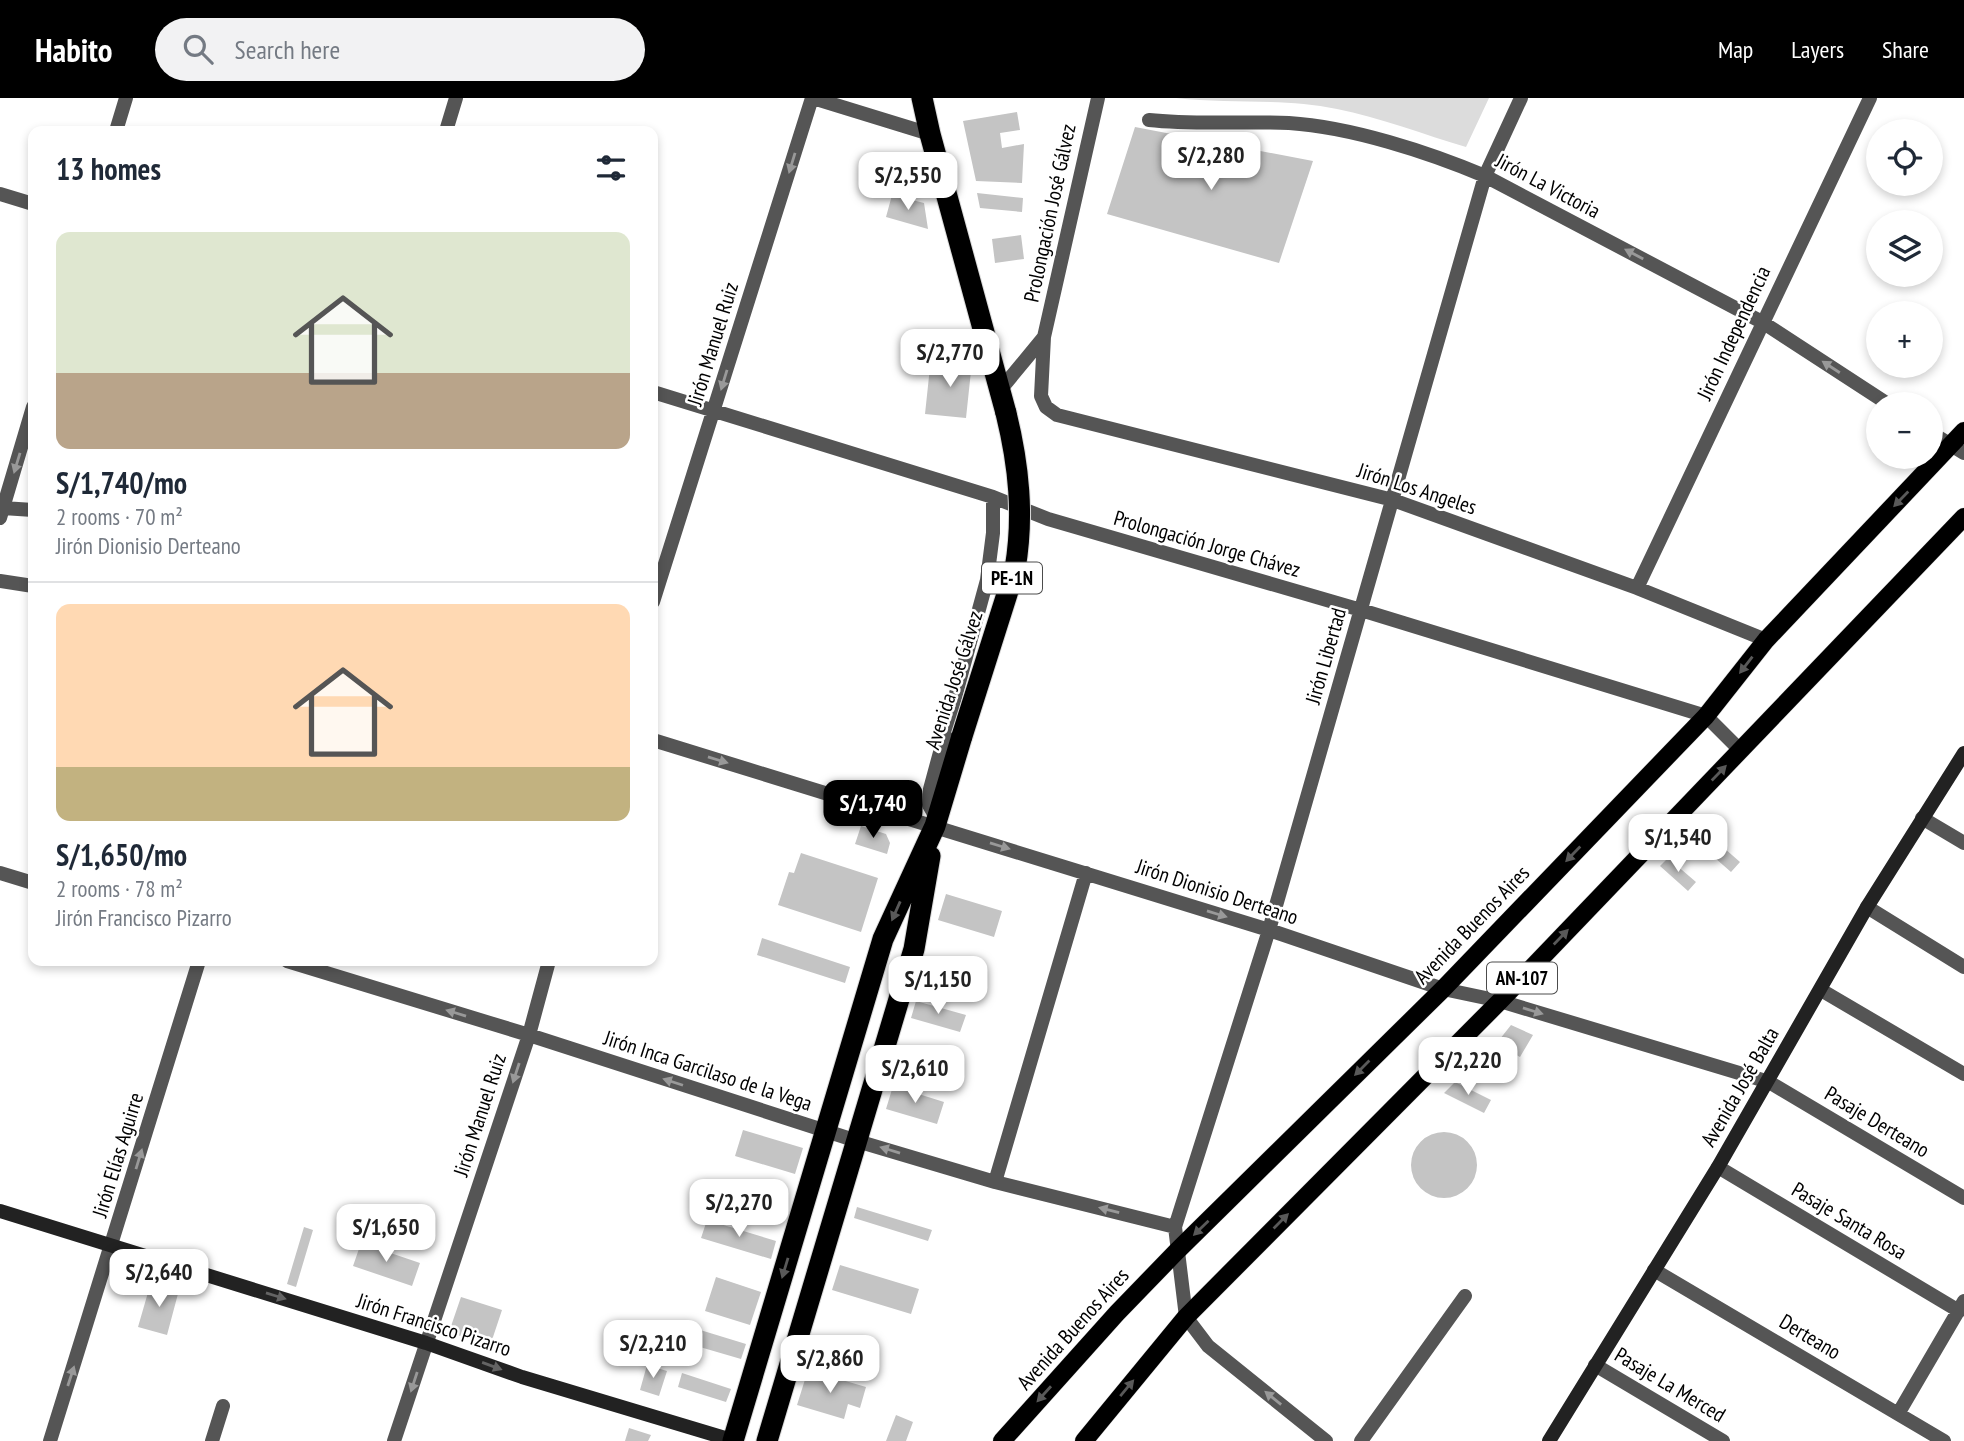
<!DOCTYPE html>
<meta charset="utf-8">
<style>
body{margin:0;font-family:"PT Sans Narrow",sans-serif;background:#f2f2f3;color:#1f2937;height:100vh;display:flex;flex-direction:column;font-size:26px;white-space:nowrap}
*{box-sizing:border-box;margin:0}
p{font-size:23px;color:#747a83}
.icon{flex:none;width:38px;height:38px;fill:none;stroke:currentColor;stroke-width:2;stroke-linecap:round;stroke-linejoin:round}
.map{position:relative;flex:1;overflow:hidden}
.details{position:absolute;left:28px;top:28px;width:630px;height:840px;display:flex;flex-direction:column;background:#fff;border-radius:14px;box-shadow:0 4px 10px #0003}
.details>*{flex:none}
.tools{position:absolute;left:1866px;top:21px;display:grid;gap:14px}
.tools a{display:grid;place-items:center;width:77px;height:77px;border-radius:50%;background:#fff;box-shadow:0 4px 10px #0003;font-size:35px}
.price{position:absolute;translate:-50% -60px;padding:0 16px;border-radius:14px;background:#fff;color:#222;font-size:23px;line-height:46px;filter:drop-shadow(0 2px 4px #0008)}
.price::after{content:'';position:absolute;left:50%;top:42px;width:21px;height:16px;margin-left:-10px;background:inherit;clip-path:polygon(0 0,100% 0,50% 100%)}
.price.selected{background:#000;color:#fff}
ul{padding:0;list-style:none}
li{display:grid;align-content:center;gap:14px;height:371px;padding:0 28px}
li+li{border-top:2px solid #e0e1e3}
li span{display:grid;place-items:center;height:217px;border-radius:14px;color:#555}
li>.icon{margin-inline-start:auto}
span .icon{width:126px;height:126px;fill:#fffc;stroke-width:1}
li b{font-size:30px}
h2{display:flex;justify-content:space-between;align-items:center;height:84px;padding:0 28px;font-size:30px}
header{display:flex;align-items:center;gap:42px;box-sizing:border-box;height:98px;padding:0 35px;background:#000;color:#fff}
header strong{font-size:33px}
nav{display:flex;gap:38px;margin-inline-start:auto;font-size:24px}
.search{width:490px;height:63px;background:#f2f2f3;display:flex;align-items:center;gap:18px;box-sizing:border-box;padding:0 24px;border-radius:38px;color:#747a83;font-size:26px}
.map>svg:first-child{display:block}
.green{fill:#dcdcdc}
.building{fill:#c4c4c4}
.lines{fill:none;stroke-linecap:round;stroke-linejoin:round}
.primary-casing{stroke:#dbdbdb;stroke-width:19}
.highway-casing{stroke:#dbdbdb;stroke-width:23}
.street{stroke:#555;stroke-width:14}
.secondary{stroke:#222;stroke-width:14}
.primary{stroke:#000;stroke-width:18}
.highway{stroke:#000;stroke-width:21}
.highway-bridge-casing{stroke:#dbdbdb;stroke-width:23;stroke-linecap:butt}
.highway-bridge{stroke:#000;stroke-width:21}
.oneway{fill:#999}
.oneway2{fill:#595959}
.oneway3{fill:#646464}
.labels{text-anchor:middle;stroke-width:5;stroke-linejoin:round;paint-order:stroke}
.shield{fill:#fff;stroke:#4c4c4c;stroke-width:2}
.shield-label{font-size:19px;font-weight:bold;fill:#000}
.street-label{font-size:21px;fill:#000;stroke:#fff}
</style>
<header>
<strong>Habito</strong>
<div class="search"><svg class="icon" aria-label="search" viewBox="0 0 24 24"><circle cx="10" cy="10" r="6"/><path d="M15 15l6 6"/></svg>Search here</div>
<nav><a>Map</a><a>Layers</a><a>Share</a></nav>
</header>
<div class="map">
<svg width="1964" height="1343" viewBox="0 0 1964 1343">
<rect width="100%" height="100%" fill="#fff"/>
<path class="green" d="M 1176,0 L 1489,0 L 1466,49 C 1425,37 1379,19 1337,11 C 1284,0 1229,6 1176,0 Z"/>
<path class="building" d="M 1017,14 L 1020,32 L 1000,35 L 1002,50 L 1024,46 L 1022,85 L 976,83 L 963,23 Z
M 1135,29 L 1313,63 L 1279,165 L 1107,116 Z
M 977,95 L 1023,100 L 1022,114 L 980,110 Z
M 892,97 L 924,105 L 928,131 L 886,119 Z
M 1021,137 L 1024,161 L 995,165 L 992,141 Z
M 953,257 L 970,259 L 971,273 L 966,320 L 925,316 L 930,269 L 952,271 Z
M 861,728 L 886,736 L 890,745 L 887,756 L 855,746 Z
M 1700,729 L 1740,764 L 1731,774 L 1691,739 Z
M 801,755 L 878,780 L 861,834 L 778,807 L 789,774 L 794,775 Z
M 1668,760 L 1696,784 L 1688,793 L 1660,768 Z
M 946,796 L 1002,813 L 994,839 L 938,822 Z
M 762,840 L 850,869 L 845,885 L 757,857 Z
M 923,876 L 960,887 L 956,901 L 919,890 Z
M 916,903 L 966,917 L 960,934 L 911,920 Z
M 1511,927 L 1533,937 L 1520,959 L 1496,946 Z
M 904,951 L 957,967 L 952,983 L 899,967 Z
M 1455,984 L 1491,1002 L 1484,1015 L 1444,995 Z
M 893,988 L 944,1004 L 937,1026 L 886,1011 Z
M 743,1032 L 803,1050 L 795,1076 L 735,1058 Z
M1411 1067a33 33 0 1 1 66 0a33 33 0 1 1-66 0Z
M 716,1086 L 787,1108 L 783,1122 L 711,1099 Z
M 857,1109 L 932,1132 L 928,1143 L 854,1120 Z
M 707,1122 L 776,1143 L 771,1161 L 701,1140 Z
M 304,1129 L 313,1132 L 296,1189 L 287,1186 Z
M 361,1145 L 420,1165 L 412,1188 L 353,1168 Z
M 840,1167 L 919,1191 L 911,1216 L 832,1192 Z
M 716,1179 L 761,1194 L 750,1227 L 705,1213 Z
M 151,1184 L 179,1192 L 167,1237 L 138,1229 Z
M 461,1199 L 502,1212 L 490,1248 L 449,1234 Z
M 697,1231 L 746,1246 L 741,1261 L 693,1247 Z
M 647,1267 L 667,1273 L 659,1298 L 640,1292 Z
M 808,1272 L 866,1289 L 860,1310 L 848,1306 L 844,1321 L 797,1307 Z
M 682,1275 L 731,1291 L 726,1304 L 678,1289 Z
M 896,1317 L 913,1324 L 906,1343 L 886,1343 Z
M 629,1330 L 651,1337 L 648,1343 L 625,1343 Z"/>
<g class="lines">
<g class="primary-casing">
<path id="primary" d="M 1002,1343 L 1117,1215 L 1177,1153 L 1443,891 L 1706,618 L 1766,542 L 1964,333
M 1084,1343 L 1186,1219 L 1500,903 L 1964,419"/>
</g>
<g class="highway-casing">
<path id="highway" d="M 922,0 L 930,36 L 1006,315
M 733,1343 L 883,841 L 935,728 L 962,638
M 767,1343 L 914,851 L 930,758"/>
</g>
<path class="street" d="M 813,0 L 930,36
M 1098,0 L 1044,239 L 1041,298 L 1046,309 L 1057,317 L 1393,402 L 1637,490 L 1766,542
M 1149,22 C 1195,27 1242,23 1289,25 C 1351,29 1428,54 1485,78 L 1762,224 L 1888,306
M 116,33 L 126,0
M 446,33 L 456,0
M 0,96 L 33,106
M 1001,291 L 1044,239
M 653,294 L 993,399 L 1048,421 L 1361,512 L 1706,618 L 1740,652
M 1930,334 L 1964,355
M 3,410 L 33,412
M 0,420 L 33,309
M 0,483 L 33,488
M 1637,490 L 1870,0
M 653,504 L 812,0
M 653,642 L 1269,832 L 1443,891 L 1500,903 L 1769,984 L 1964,1100
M 1922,720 L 1964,745
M 937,721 L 929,707 L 930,691 L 987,482 L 993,435 L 993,399
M 0,775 L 33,785
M 1867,809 L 1964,869
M 287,863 L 529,937 L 857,1043 L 995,1084 L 1175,1129
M 1821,892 L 1964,976
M 1718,1069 L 1959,1213
M 995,1084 L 1086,775
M 1654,1172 L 1944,1343
M 1595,1267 L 1723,1343
M 1898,1316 L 1964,1203
M 50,1343 L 199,863
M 212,1343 L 223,1308
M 394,1343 L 529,937 L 549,863
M 1326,1343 L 1208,1248 L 1186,1219 L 1175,1129 L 1269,832 L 1485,78 L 1521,0
M 1361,1343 L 1465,1198"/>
<path class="secondary" d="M 0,1113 L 426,1245 L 522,1279 L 735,1343
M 1549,1343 L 1718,1069 L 1867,809 L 1964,655"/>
<use href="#primary" class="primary"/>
<use href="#highway" class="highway"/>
<g class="highway-bridge-casing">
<path id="highway-bridge" d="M 962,638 L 1015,471 C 1024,418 1019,368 1006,315"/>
</g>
<use href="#highway-bridge" class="highway-bridge"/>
</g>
<defs><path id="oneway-solid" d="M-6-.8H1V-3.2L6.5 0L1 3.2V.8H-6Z" transform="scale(1.75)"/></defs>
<g class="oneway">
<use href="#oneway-solid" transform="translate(792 65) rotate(107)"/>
<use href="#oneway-solid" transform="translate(1634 156) rotate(-152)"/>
<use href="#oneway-solid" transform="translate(1831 269) rotate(-147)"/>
<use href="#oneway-solid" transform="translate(724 282) rotate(107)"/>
<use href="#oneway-solid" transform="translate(17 365) rotate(107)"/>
<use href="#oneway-solid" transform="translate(718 662) rotate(17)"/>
<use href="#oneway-solid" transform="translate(1000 748) rotate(17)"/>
<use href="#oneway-solid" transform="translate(1217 816) rotate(17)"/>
<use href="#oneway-solid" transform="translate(1533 913) rotate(17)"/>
<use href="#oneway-solid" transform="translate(456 915) rotate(-163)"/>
<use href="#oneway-solid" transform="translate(516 975) rotate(108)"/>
<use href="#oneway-solid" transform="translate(673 984) rotate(-162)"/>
<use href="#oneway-solid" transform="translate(890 1052) rotate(-163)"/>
<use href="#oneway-solid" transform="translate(139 1061) rotate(-73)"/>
<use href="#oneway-solid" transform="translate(1109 1112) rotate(-166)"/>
<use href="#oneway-solid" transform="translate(71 1278) rotate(-72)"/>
<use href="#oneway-solid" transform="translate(414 1284) rotate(108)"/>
<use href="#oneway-solid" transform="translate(1273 1300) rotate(-141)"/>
</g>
<g class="oneway2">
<use href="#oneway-solid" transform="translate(1901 401) rotate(134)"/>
<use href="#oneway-solid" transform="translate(1746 567) rotate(128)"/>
<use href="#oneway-solid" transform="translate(1719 675) rotate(-46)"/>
<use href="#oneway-solid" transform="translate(1573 756) rotate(134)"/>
<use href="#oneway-solid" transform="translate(896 813) rotate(114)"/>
<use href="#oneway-solid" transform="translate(1561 839) rotate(-46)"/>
<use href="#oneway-solid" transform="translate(1362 970) rotate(135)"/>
<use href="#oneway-solid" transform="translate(1281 1123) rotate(-45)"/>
<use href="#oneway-solid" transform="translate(1201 1130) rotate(136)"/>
<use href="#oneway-solid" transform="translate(785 1170) rotate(107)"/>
<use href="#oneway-solid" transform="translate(1127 1290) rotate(-50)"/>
<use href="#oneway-solid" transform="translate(1044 1296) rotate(132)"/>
</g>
<g class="oneway3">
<use href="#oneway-solid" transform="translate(276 1198) rotate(17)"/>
<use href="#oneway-solid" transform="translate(492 1268) rotate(20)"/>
</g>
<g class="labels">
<g class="shield">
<rect x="982" y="464.5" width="60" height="31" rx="5"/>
<rect x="1487" y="864.5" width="70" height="31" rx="5"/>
</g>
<g class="shield-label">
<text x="1012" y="487">PE-1N</text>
<text x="1522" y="887">AN-107</text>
</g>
<g class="street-label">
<text transform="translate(1548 88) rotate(28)" y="7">Jirón La Victoria</text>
<text transform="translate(1050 115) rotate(-78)" y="7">Prolongación José Gálvez</text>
<text transform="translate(1734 235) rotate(-65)" y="7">Jirón Independencia</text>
<text transform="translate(713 246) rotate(-73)" y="7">Jirón Manuel Ruiz</text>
<text transform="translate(1417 391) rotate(18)" y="7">Jirón Los Angeles</text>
<text transform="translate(1207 446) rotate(16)" y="7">Prolongación Jorge Chávez</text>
<text transform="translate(1326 558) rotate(-74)" y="7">Jirón Libertad</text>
<text transform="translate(954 582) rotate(-72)" y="7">Avenida José Gálvez</text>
<text transform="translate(1217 794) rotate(18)" y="7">Jirón Dionisio Derteano</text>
<text transform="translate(1472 827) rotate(-46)" y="7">Avenida Buenos Aires</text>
<text transform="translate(708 973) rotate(18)" y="7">Jirón Inca Garcilaso de la Vega</text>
<text transform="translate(1740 989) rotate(-60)" y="7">Avenida José Balta</text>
<text transform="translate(480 1017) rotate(-72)" y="7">Jirón Manuel Ruiz</text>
<text transform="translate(1877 1024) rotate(31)" y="7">Pasaje Derteano</text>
<text transform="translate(118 1057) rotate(-73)" y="7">Jirón Elías Aguirre</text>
<text transform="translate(1849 1123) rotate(31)" y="7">Pasaje Santa Rosa</text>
<text transform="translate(434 1227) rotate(18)" y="7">Jirón Francisco Pizarro</text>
<text transform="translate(1073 1231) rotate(-48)" y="7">Avenida Buenos Aires</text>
<text transform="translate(1810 1239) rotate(31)" y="7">Derteano</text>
<text transform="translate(1670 1287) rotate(31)" y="7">Pasaje La Merced</text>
</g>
</g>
</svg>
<div class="tools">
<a><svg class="icon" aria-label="locate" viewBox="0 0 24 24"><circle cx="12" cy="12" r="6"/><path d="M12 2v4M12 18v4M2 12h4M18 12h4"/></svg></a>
<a><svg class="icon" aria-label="layers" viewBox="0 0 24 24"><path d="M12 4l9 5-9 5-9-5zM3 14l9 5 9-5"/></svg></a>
<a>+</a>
<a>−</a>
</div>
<b class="price" style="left:1211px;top:94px">S/2,280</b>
<b class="price" style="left:908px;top:114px">S/2,550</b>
<b class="price" style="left:950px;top:291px">S/2,770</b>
<b class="price selected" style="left:873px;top:742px">S/1,740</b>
<b class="price" style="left:1678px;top:776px">S/1,540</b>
<b class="price" style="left:938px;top:918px">S/1,150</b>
<b class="price" style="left:1468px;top:999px">S/2,220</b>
<b class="price" style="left:915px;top:1007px">S/2,610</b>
<b class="price" style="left:739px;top:1141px">S/2,270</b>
<b class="price" style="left:386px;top:1166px">S/1,650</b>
<b class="price" style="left:159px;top:1211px">S/2,640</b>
<b class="price" style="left:653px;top:1282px">S/2,210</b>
<b class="price" style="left:830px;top:1297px">S/2,860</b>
<section class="details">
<h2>13 homes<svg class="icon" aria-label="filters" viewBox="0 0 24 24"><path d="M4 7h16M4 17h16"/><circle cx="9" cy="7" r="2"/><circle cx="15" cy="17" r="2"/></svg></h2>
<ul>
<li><span style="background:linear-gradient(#dfe7d0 65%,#b9a48a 0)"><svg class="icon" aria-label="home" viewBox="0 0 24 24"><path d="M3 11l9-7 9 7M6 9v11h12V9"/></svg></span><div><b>S/1,740/mo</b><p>2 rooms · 70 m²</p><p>Jirón Dionisio Derteano</p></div></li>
<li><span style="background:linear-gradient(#ffd9b3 75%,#c2b280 0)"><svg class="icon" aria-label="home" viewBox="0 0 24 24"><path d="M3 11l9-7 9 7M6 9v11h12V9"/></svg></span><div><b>S/1,650/mo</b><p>2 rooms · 78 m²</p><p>Jirón Francisco Pizarro</p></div></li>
</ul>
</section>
</div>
